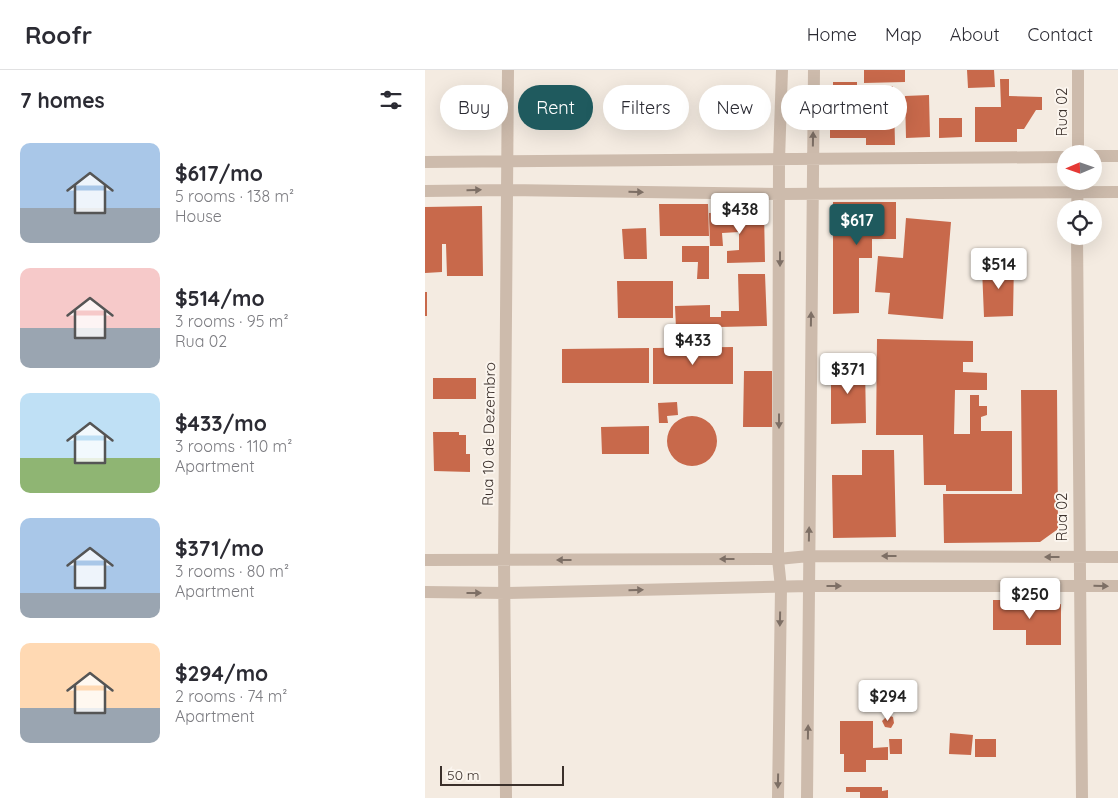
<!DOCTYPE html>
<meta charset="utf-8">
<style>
body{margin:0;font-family:Quicksand,sans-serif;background:#f7f7f7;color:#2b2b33;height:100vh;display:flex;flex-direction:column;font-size:19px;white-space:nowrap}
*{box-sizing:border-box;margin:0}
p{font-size:16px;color:#7c7c81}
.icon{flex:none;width:28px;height:28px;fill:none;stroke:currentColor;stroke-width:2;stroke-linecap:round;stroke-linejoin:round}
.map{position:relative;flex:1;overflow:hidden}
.details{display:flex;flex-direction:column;background:#fff;width:425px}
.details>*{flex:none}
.banner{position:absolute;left:15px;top:15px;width:475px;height:45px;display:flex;gap:10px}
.needle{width:32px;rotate:268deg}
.tools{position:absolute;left:632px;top:75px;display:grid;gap:10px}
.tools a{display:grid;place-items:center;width:45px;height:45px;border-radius:50%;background:#fff;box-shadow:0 5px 20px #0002;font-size:25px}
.scale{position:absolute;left:15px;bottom:12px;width:124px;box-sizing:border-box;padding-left:5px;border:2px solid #3b302b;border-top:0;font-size:14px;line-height:18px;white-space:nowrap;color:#3b302b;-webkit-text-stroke:4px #fbf5ee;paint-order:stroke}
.price{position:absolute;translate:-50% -42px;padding:0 11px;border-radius:5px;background:#fff;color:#222;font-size:16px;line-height:32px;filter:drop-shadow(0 1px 2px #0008)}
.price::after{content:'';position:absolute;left:50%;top:30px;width:15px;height:11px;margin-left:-8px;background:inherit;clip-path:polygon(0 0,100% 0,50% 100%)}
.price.current{background:#1f5a5e;color:#fff}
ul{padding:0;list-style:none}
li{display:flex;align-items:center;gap:15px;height:125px;padding:0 20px}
li span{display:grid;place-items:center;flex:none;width:140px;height:100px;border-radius:10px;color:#555}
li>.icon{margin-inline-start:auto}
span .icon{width:60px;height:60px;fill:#fffc;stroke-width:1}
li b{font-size:21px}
h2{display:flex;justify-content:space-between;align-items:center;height:60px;padding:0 20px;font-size:21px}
.pill{padding:0 18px;border-radius:22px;background:#fff;box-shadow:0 5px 20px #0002;font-size:18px;line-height:45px}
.pill.current{background:#1f5a5e;color:#fff}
header{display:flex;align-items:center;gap:30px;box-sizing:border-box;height:70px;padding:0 25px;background:#fff;border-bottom:1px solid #e1e1e2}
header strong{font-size:24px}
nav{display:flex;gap:28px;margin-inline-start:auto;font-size:18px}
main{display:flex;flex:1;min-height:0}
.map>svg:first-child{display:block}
.building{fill:#c8694b}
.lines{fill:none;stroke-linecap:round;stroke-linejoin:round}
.minor{stroke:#cdbbac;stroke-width:12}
.oneway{fill:#7d6f65}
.labels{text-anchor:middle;stroke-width:4;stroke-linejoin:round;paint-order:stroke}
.street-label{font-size:15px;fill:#3b302b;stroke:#fbf5ee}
</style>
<header>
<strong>Roofr</strong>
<nav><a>Home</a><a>Map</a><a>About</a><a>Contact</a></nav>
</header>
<main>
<section class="details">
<h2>7 homes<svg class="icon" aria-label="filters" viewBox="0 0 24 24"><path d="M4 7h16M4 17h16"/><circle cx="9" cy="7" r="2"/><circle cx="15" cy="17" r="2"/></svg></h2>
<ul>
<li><span style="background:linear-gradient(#a9c7e8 65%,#9aa5b1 0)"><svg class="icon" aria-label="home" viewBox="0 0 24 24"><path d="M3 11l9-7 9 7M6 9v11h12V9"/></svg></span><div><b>$617/mo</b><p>5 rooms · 138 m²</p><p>House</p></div></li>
<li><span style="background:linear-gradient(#f6c9c9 60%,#9aa5b1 0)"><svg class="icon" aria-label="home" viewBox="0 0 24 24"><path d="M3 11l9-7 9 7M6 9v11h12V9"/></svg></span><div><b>$514/mo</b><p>3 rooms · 95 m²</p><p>Rua 02</p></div></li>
<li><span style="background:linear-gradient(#bfe0f5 65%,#8fb573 0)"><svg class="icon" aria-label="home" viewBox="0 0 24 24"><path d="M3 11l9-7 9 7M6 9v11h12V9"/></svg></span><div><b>$433/mo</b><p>3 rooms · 110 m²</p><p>Apartment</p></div></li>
<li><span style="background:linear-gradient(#a9c7e8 75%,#9aa5b1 0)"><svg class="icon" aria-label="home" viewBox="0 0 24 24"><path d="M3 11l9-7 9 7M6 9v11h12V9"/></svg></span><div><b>$371/mo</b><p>3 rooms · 80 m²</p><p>Apartment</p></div></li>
<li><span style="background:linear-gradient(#ffd9b3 65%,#9aa5b1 0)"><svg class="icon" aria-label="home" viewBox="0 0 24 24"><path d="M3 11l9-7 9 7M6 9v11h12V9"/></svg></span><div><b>$294/mo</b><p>2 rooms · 74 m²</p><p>Apartment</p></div></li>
</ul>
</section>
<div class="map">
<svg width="693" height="728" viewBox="0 0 693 728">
<rect width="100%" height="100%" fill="#f4ebe1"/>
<path class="building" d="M 439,0 L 480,0 L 480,12 L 439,13 Z
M 542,0 L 569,0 L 570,17 L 543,18 Z
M 575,9 L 584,9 L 584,26 L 617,27 L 617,40 L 611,40 L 599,59 L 592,59 L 592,72 L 550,72 L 550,37 L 576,37 Z
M 408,12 L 432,12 L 432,44 L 442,44 L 442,31 L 469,31 L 470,75 L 441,75 L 441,68 L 405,68 L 405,56 L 408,56 Z
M 441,16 L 468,16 L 468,24 L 461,24 L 461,28 L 441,28 Z
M 504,25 L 505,67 L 481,68 L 480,26 Z
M 514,48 L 537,48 L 537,67 L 514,68 Z
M 408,132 L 471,132 L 471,169 L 447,169 L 447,188 L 434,188 L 434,243 L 408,244 Z
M 234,134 L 283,134 L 284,166 L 235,166 Z
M 57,136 L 58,206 L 22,206 L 21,174 L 17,174 L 17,202 L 0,203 L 0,137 Z
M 339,141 L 340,192 L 302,193 L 302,181 L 314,180 L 314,162 L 297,163 L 298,176 L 285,176 L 284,143 Z
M 481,148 L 526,152 L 518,249 L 463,244 L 465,223 L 450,222 L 453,186 L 478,188 Z
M 221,158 L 222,189 L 199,189 L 197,159 Z
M 257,176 L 284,176 L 284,209 L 272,209 L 273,192 L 257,192 Z
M 589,191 L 588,246 L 559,247 L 557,198 Z
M 313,204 L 340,204 L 342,256 L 251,258 L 250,236 L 285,235 L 285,247 L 296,247 L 296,241 L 314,241 Z
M 192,211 L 248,211 L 248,248 L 193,248 Z
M 0,222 L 2,222 L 2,246 L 0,246 Z
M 452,269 L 548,271 L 548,292 L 538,292 L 538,302 L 562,303 L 562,320 L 530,320 L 529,364 L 545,364 L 545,325 L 554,325 L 554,336 L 562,336 L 562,345 L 556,347 L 556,361 L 587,361 L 587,421 L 521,421 L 521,415 L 499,415 L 498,365 L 451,365 Z
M 308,277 L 308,314 L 228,314 L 228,278 Z
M 224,278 L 224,313 L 137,313 L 137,279 Z
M 440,296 L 441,353 L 406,354 L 406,297 Z
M 319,301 L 347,301 L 347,357 L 318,357 Z
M 8,308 L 51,308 L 51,329 L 8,329 Z
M 596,320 L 632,320 L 633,459 L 615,472 L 519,473 L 518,424 L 597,424 Z
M 252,332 L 253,345 L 242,346 L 243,353 L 234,353 L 233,333 Z
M242 371a25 25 0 1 1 50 0a25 25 0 1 1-50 0Z
M 224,356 L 224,384 L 177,384 L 176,357 Z
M 8,362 L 34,362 L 34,365 L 41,365 L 41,384 L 45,384 L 45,402 L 9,401 Z
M 437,380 L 469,380 L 471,467 L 408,468 L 407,405 L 437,405 Z
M 568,530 L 621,530 L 621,534 L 636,534 L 636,575 L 601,575 L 601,560 L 568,560 Z
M 463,645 L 468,647 L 469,653 L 466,658 L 460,657 L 457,651 Z
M 415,651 L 448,651 L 448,678 L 463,677 L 463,690 L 441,690 L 441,702 L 419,702 L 419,684 L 415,684 Z
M 525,663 L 548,665 L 546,685 L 524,684 Z
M 464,669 L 477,669 L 477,684 L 465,684 Z
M 550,669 L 571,669 L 571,687 L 550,687 Z
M 421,717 L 457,717 L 457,721 L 463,720 L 463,728 L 435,728 L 435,722 L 421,722 Z"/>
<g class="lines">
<path class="minor" d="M 653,0 L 653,84
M 669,86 L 693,86
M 0,92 L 641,87
M 0,121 L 83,120 L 355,124 L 693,122
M 652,139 L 653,111
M 652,166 L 657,728
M 0,490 L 353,489 L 384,486 L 693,487
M 0,522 L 81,523 L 385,516 L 693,516
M 81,728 L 79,490 L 83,0
M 353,728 L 356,518 L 353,489 L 354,90 L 357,0
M 382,728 L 389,0"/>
</g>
<defs><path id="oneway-solid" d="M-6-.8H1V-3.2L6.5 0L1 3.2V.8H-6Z" transform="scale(1.25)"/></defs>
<g class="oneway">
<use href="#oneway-solid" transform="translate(388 69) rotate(-89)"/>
<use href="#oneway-solid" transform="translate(49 120) rotate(-1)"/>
<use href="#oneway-solid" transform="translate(211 122) rotate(1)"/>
<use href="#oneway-solid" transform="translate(355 189) rotate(90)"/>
<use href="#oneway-solid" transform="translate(386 249) rotate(-89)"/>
<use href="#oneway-solid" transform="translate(354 351) rotate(90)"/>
<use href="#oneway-solid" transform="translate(384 464) rotate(-89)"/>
<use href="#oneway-solid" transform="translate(464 486) rotate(-180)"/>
<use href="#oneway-solid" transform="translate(627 487) rotate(-180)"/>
<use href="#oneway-solid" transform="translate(302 489) rotate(180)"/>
<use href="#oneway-solid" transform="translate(139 490) rotate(180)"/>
<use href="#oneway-solid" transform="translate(409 516)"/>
<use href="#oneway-solid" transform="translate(676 516) rotate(1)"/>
<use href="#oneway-solid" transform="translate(211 520) rotate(-1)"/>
<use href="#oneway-solid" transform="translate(49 523)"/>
<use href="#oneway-solid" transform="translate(355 549) rotate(91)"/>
<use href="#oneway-solid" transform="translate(383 662) rotate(-89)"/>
<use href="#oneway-solid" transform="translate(353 711) rotate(91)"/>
</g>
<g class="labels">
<g class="street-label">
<text transform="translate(637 42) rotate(-90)" y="5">Rua 02</text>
<text transform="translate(64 364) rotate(-89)" y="5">Rua 10 de Dezembro</text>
<text transform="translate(637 447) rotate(-90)" y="5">Rua 02</text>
</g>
</g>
</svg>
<div class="tools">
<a><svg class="needle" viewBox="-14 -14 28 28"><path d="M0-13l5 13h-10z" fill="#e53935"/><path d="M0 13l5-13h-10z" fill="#7c7c81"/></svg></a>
<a><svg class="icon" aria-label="locate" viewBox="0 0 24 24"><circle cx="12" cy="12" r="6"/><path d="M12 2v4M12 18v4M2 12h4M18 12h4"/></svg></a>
</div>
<div class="scale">50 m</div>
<b class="price" style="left:315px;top:165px">$438</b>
<b class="price current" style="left:432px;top:176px">$617</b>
<b class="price" style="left:574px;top:220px">$514</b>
<b class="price" style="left:268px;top:296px">$433</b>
<b class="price" style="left:423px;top:325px">$371</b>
<b class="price" style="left:605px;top:550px">$250</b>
<b class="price" style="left:463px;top:652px">$294</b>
<div class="banner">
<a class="pill">Buy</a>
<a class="pill current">Rent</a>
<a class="pill">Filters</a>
<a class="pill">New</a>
<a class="pill">Apartment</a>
</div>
</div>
</main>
